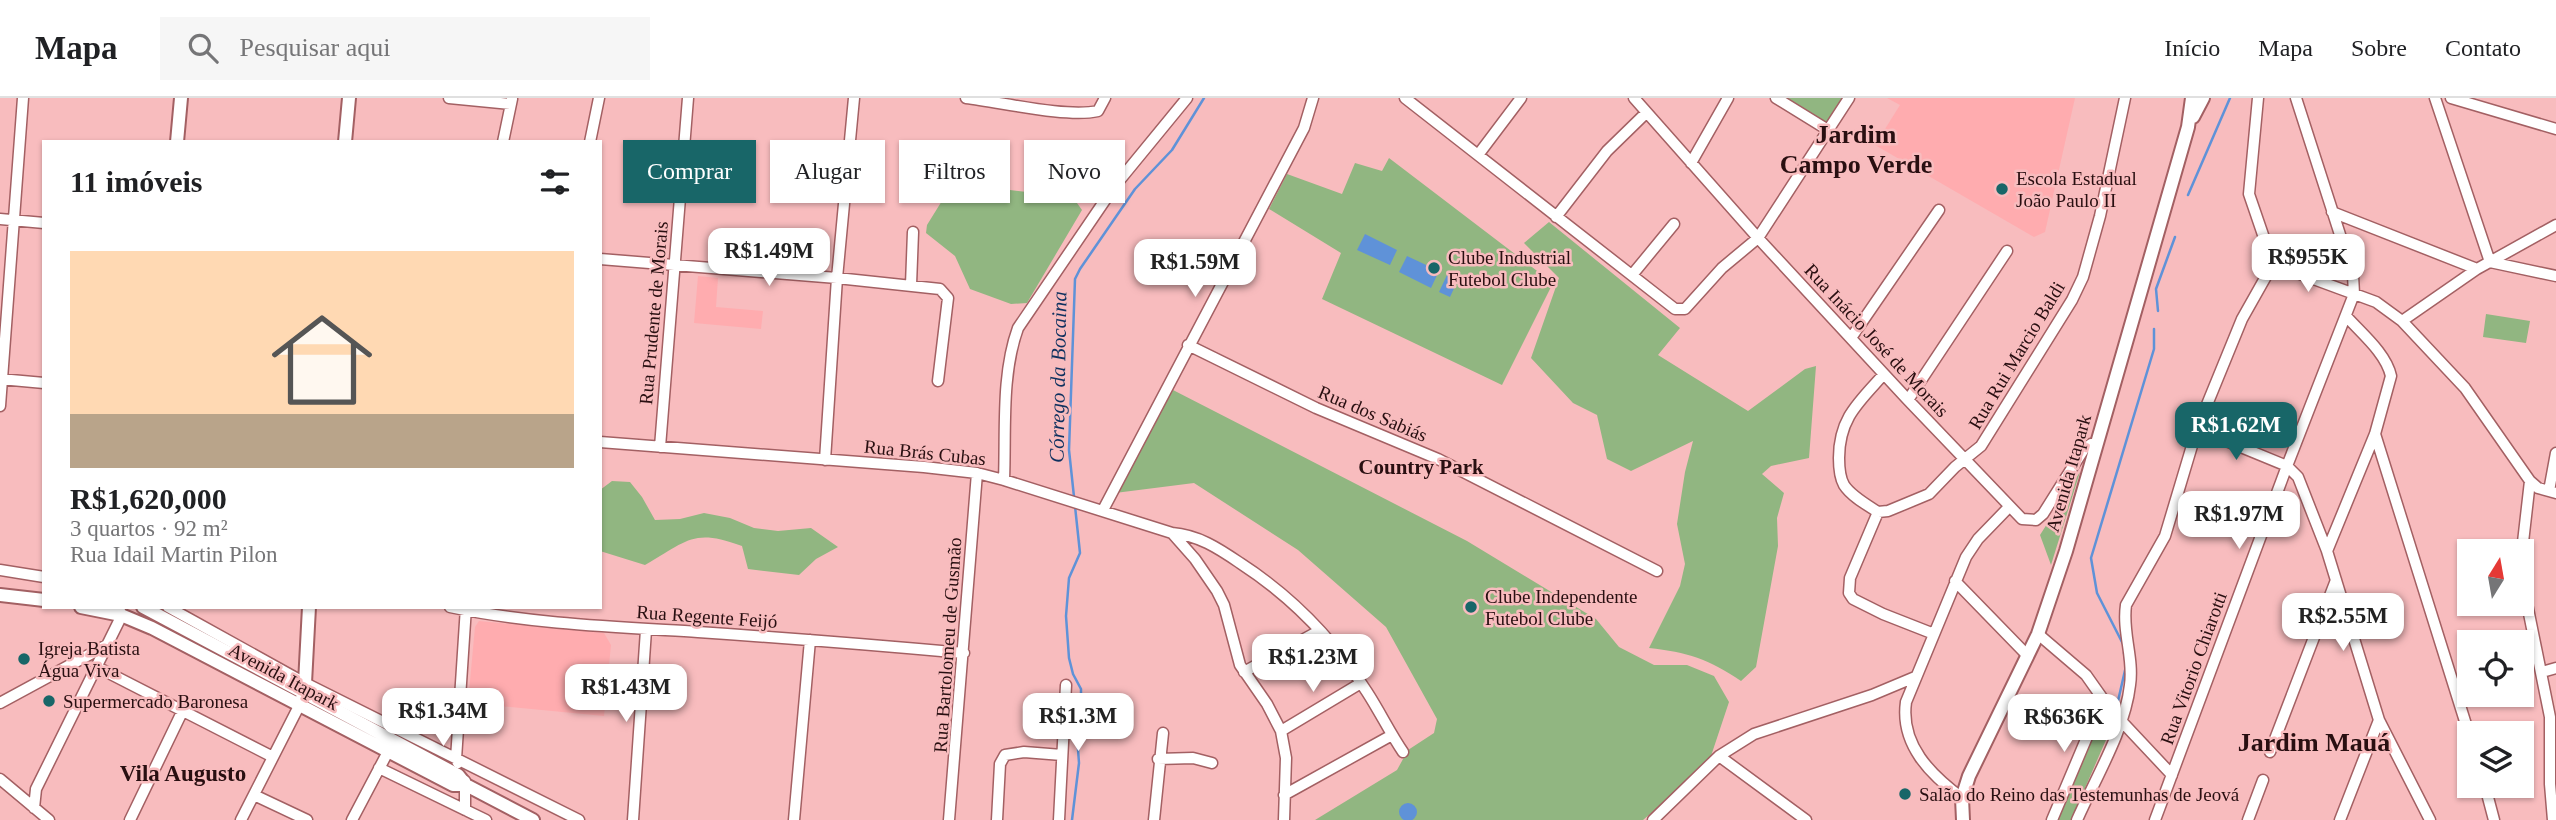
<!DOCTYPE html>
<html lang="pt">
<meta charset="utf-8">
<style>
body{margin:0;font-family:"Times New Roman",serif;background:#f6f6f6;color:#202124;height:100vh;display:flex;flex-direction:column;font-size:26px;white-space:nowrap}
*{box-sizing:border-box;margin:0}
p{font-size:23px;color:#757577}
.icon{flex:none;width:38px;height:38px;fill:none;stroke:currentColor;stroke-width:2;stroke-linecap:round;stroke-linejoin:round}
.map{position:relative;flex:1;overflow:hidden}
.panel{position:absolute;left:42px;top:42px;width:560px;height:469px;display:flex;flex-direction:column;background:#fff;border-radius:0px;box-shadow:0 2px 5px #0004}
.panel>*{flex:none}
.top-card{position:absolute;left:623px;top:42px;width:665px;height:63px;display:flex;gap:14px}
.needle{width:46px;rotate:11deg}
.tools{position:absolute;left:2457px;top:441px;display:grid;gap:14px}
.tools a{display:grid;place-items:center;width:77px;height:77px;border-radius:0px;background:#fff;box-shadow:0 2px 5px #0004;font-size:35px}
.price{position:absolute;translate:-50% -60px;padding:0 16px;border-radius:14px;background:#fff;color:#222;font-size:23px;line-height:46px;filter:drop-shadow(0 2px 4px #0008)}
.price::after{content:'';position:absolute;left:50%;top:42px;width:21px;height:16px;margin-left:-10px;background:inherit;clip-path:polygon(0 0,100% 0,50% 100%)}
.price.active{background:#186668;color:#fff}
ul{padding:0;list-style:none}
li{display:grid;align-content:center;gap:14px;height:371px;padding:0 28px}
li+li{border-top:2px solid #e0e0e0}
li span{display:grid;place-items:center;height:217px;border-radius:0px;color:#555}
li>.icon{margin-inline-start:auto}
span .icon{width:126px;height:126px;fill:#fffc;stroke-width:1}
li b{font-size:30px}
h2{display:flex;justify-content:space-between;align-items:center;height:84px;padding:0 28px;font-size:30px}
.tag{padding:0 24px;border-radius:0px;background:#fff;box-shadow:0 2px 5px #0004;font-size:24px;line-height:63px}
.tag.active{background:#186668;color:#fff}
header{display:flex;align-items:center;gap:42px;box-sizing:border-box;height:98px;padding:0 35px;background:#fff;border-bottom:2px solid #e0e0e0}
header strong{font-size:33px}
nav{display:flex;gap:38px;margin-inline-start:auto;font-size:24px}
.search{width:490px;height:63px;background:#f6f6f6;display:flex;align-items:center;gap:18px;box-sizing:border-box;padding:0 24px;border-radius:0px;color:#757577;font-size:26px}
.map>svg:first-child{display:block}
.built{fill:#ffacaf}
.green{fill:#91b681}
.water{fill:#5f92d8}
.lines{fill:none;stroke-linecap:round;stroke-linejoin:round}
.stream{stroke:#5f92d8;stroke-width:2.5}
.minor-casing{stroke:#a36063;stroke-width:13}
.major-casing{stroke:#a36063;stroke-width:16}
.minor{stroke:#fff;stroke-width:10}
.major{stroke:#fff;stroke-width:12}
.poi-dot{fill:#186668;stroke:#f8bcbe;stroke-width:2.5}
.labels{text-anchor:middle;stroke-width:5;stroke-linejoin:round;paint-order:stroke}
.poi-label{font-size:19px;fill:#290f11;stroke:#f8bcbe;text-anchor:start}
.street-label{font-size:19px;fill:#290f11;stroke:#f8bcbe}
.water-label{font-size:21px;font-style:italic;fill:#0f315f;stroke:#f8bcbe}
.neighbourhood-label{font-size:21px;font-weight:bold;fill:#290f11;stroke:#f8bcbe}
.quarter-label{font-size:23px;font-weight:bold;fill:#290f11;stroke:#f8bcbe}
.district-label{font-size:26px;font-weight:bold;fill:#290f11;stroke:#f8bcbe}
</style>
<header>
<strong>Mapa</strong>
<div class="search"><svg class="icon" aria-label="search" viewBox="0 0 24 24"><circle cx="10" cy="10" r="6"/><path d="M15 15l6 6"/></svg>Pesquisar aqui</div>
<nav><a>Início</a><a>Mapa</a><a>Sobre</a><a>Contato</a></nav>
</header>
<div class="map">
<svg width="2556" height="722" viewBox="0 0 2556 722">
<rect width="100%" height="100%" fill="#f8bcbe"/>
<path class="built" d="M 1887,0 L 2075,0 L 2045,134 L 2034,139 L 2027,135 L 1875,47 L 1900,7 Z
M 698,178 L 718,180 L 716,209 L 763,213 L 761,231 L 694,225 Z
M 479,523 L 604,535 L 611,547 L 604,618 L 468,605 L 475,529 Z"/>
<path class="green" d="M 1779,0 L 1845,0 L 1827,30 Z
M 1072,56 L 1089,66 L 1072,98 L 1082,112 L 1027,205 L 1011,206 L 970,191 L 955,158 L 926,135 L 927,127 L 953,85 L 1027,94 Z
M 1389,60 L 1553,185 L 1502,287 L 1322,201 L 1341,155 L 1269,111 L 1287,76 L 1342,96 L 1355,65 L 1382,73 Z
M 1549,124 L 1680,230 L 1658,257 L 1748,313 L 1805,271 L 1816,268 L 1809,360 L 1771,368 L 1762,376 L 1784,395 L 1777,420 L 1778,448 L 1756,569 L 1741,583 C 1709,561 1687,554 1649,550 L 1680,488 L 1685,466 L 1677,426 L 1685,374 L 1693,343 L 1631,373 L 1607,361 L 1597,317 L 1573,305 L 1531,260 L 1559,180 L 1524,145 Z
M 2486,216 L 2530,223 L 2526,245 L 2483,239 Z
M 1173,292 L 1467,443 L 1596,521 L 1619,549 L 1654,567 L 1687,567 L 1714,578 L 1729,604 L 1711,658 L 1693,679 L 1643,722 L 1315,722 L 1397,672 L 1408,652 L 1434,635 L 1437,621 L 1386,529 L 1298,452 L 1194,385 L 1115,395 Z
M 2080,374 L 2051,467 L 2040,437 Z
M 612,383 L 630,384 L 642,399 L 655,422 L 680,421 L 704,415 L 730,420 L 754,430 L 778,433 L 811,430 L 838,449 L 816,461 L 799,477 L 748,471 L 742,448 C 692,430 688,443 645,467 L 600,453 L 600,392 Z
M 2100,616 L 2113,626 L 2071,722 L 2056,722 Z"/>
<path class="water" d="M 1365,136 L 1397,152 L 1390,167 L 1357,152 Z
M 1407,158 L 1439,173 L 1431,190 L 1399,174 Z
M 1447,177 L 1458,182 L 1450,199 L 1439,194 Z
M1399 714a9 9 0 1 1 18 0a9 9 0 1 1-18 0Z"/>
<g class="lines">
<path class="stream" d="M 2188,97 L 2230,0
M 2158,213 L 2156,191 L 2175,139
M 2124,548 L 2097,495 L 2091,460 L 2154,251 L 2154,231
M 2118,603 L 2126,568 L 2124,555
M 1072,722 L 1079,665 L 1076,624 L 1081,606 L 1081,591 L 1073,576 L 1069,560 L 1066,518 L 1069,480 L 1080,455 L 1069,352 L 1075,181 L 1080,171 L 1135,91 L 1172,52 L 1204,0"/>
<g class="minor-casing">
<path id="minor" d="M 449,0 L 511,6
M 966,0 C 1001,4 1066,20 1098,13 L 1105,0
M 1405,0 L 1675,211 L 1685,211 L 1722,170 L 1758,140 L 1849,0
M 1634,0 L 1758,140 L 1908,302 L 2022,421 L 2036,422 L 2043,416 L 2084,351 L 2091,346 L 2096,346
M 1776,0 L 1828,32
M 2258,0 L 2249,96 L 2273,166
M 2435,0 L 2490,164 L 2556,178
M 2451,0 L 2556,31
M 503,44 L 512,1
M 590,44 L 599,0
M 1478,57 L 1521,0
M 1691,65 L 1728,0
M 2332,114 L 2477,171
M 1556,119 L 1607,53 L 1646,15
M 0,121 L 44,125
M 600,161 L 837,180 L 940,191 L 948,200 L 938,283
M 2273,166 L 2376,204 L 2402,223 L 2465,290 L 2530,383 L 2538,390 L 2556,395
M 1632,177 L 1674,126
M 911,187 L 913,134
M 2402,223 L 2477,171 L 2556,127
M 1851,240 L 1939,112
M 1188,247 L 1316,310 L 1438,361 L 1657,473
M 1884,276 C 1859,304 1839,320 1839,360 C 1839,368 1840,380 1844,387 C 1851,398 1867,407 1878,414 L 1850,480 L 1849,495 L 1853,501 L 1883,516 L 1934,536
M 0,281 L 44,285
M 1908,302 L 2007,153
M 0,308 L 23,0
M 2197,331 L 2287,368 L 2298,379 L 2327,453 L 2379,622 L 2430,722
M 2375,336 L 2469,636
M 600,344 L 924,369 L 977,375 L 1004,382 L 1172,435 L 1195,461 L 1217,493 L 1224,507 L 1240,567 L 1267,606 L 1281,633 L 1286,660 L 1284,722
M 660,349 L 688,0
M 825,362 L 837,180 L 854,0
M 1004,382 C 1006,332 1001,277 1018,230 L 1114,89 L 1187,0
M 2549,393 L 2556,355
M 1103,412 L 1304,30 L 1313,0
M 1878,414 L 1888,413 L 1929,396 L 1955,369 L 1981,348 L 2072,202 L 2083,179 L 2100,118 L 2125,0
M 1172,435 C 1198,437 1218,450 1240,465 C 1291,498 1334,542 1367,594 C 1380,614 1390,635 1403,654
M 2327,453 L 2375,336 L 2391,278 C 2386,255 2361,235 2346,218
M 2522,453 L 2530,383
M 0,472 L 44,479
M 2522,481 L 2550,619 L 2550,686 L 2553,722
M 1955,483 L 2027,557
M 168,509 L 305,585 L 579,722
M 450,509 C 531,526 616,529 698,534 C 787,540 875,547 964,555
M 2038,536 L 2086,577 L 2110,611 L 2172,677
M 97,569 L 273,659
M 1244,574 L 1319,533
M 2542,574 L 2556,570
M 0,605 L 107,547
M 1281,633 L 1361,585
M 2270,654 L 2336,482
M 1719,658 L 1806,722
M 1158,661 L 1193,660 L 1212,665
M 458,665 L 456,661 L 466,509
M 379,670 L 486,722
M 0,681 L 49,722
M 465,683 L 465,712
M 2485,688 L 2494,722
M 254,697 L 307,722
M 1284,697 L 1392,637
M 1962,700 C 1931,677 1900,647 1906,604 L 1966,459 L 1978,441 L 2009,409
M 34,710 L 36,691 L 119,523 L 121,517 L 119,509
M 130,722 L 183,612
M 241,722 L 299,608
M 352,722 L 391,648
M 633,722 L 646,532
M 794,722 L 810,542
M 949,722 L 977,375
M 997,722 L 1000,666 L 1005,657 L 1024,654 L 1062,657
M 1059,722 L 1066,587
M 1154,722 L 1163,635
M 1653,722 L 1719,658 L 1754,636 L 1872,597 L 1915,579
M 2052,722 L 2103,601
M 2077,722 C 2095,681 2125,632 2130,587 C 2134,560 2122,534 2126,507 L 2165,438 L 2197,331 L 2242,221 L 2273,166
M 2155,722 L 2287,368 L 2354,196 L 2353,177 L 2296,0
M 2248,722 L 2263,682
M 2340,722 L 2379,622"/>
</g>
<g class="major-casing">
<path id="major" d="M 2193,19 L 2203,0
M 177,44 L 181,0
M 345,44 L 349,0
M 0,497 L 44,502
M 81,509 L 121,517 L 152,530 L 453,687 L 466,687
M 143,509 L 458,677 L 466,687 L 533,722
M 302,601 L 305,585 L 309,509
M 1963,722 L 1962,700 L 1969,678 L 2038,536 L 2066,453 L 2188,29 L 2192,0"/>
</g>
<use href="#minor" class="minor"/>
<use href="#major" class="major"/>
</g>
<g class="poi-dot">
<circle cx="2002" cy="91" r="7"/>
<circle cx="1434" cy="170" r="7"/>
<circle cx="1471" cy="509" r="7"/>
<circle cx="24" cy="561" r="7"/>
<circle cx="49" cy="603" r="7"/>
<circle cx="1905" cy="696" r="7"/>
</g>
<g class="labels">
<g class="poi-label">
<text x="2016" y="87">Escola Estadual<tspan x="2016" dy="22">João Paulo II</tspan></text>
<text x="1448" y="166">Clube Industrial<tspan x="1448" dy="22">Futebol Clube</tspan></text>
<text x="1485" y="505">Clube Independente<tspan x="1485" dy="22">Futebol Clube</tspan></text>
<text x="38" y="557">Igreja Batista<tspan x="38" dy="22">Água Viva</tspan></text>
<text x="63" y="610">Supermercado Baronesa</text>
<text x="1919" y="703">Salão do Reino das Testemunhas de Jeová</text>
</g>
<g class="street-label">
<text transform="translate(653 215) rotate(-85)" y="7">Rua Prudente de Morais</text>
<text transform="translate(1877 242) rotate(47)" y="7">Rua Inácio José de Morais</text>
<text transform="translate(2016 257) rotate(-59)" y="7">Rua Rui Marcio Baldi</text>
<text transform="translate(1373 315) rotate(23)" y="7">Rua dos Sabiás</text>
<text transform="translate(925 354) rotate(6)" y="7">Rua Brás Cubas</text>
<text transform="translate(2068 375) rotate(-74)" y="7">Avenida Itapark</text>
<text transform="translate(707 518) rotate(4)" y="7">Rua Regente Feijó</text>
<text transform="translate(947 547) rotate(-86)" y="7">Rua Bartolomeu de Gusmão</text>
<text transform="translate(2193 570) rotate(-70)" y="7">Rua Vitorio Chiarotti</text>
<text transform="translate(284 578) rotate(28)" y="7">Avenida Itapark</text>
</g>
<g class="water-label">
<text transform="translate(1058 279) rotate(-89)" y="7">Córrego da Bocaina</text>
</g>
<g class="neighbourhood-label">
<text x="1421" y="376">Country Park</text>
</g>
<g class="quarter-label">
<text x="183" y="683">Vila Augusto</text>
</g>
<g class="district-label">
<text x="1856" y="45">Jardim<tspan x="1856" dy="30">Campo Verde</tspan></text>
<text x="2314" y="653">Jardim Mauá</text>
</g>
</g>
</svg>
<div class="tools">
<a><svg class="needle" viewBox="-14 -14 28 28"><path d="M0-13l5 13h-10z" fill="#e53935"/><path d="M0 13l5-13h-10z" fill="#757577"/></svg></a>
<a><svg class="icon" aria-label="locate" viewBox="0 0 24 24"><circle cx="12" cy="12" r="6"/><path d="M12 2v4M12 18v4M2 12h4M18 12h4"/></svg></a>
<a><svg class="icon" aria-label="layers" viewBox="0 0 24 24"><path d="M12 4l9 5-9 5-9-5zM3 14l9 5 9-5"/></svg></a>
</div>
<b class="price" style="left:769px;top:190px">R$1.49M</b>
<b class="price" style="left:2308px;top:196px">R$955K</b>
<b class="price" style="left:1195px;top:201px">R$1.59M</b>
<b class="price active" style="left:2236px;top:364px">R$1.62M</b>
<b class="price" style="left:2239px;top:453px">R$1.97M</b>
<b class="price" style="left:2343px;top:555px">R$2.55M</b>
<b class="price" style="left:1313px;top:596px">R$1.23M</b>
<b class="price" style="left:626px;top:626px">R$1.43M</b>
<b class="price" style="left:443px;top:650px">R$1.34M</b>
<b class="price" style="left:1078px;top:655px">R$1.3M</b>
<b class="price" style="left:2064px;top:656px">R$636K</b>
<div class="top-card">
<a class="tag active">Comprar</a>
<a class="tag">Alugar</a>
<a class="tag">Filtros</a>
<a class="tag">Novo</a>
</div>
<section class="panel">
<h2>11 imóveis<svg class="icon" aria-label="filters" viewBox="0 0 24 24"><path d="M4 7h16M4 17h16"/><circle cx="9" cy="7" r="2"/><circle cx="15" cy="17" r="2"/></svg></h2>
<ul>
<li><span style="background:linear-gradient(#ffd9b3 75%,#b9a48a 0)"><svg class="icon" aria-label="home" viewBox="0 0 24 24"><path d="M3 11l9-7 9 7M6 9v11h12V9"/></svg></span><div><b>R$1,620,000</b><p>3 quartos · 92 m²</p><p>Rua Idail Martin Pilon</p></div></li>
</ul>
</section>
</div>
